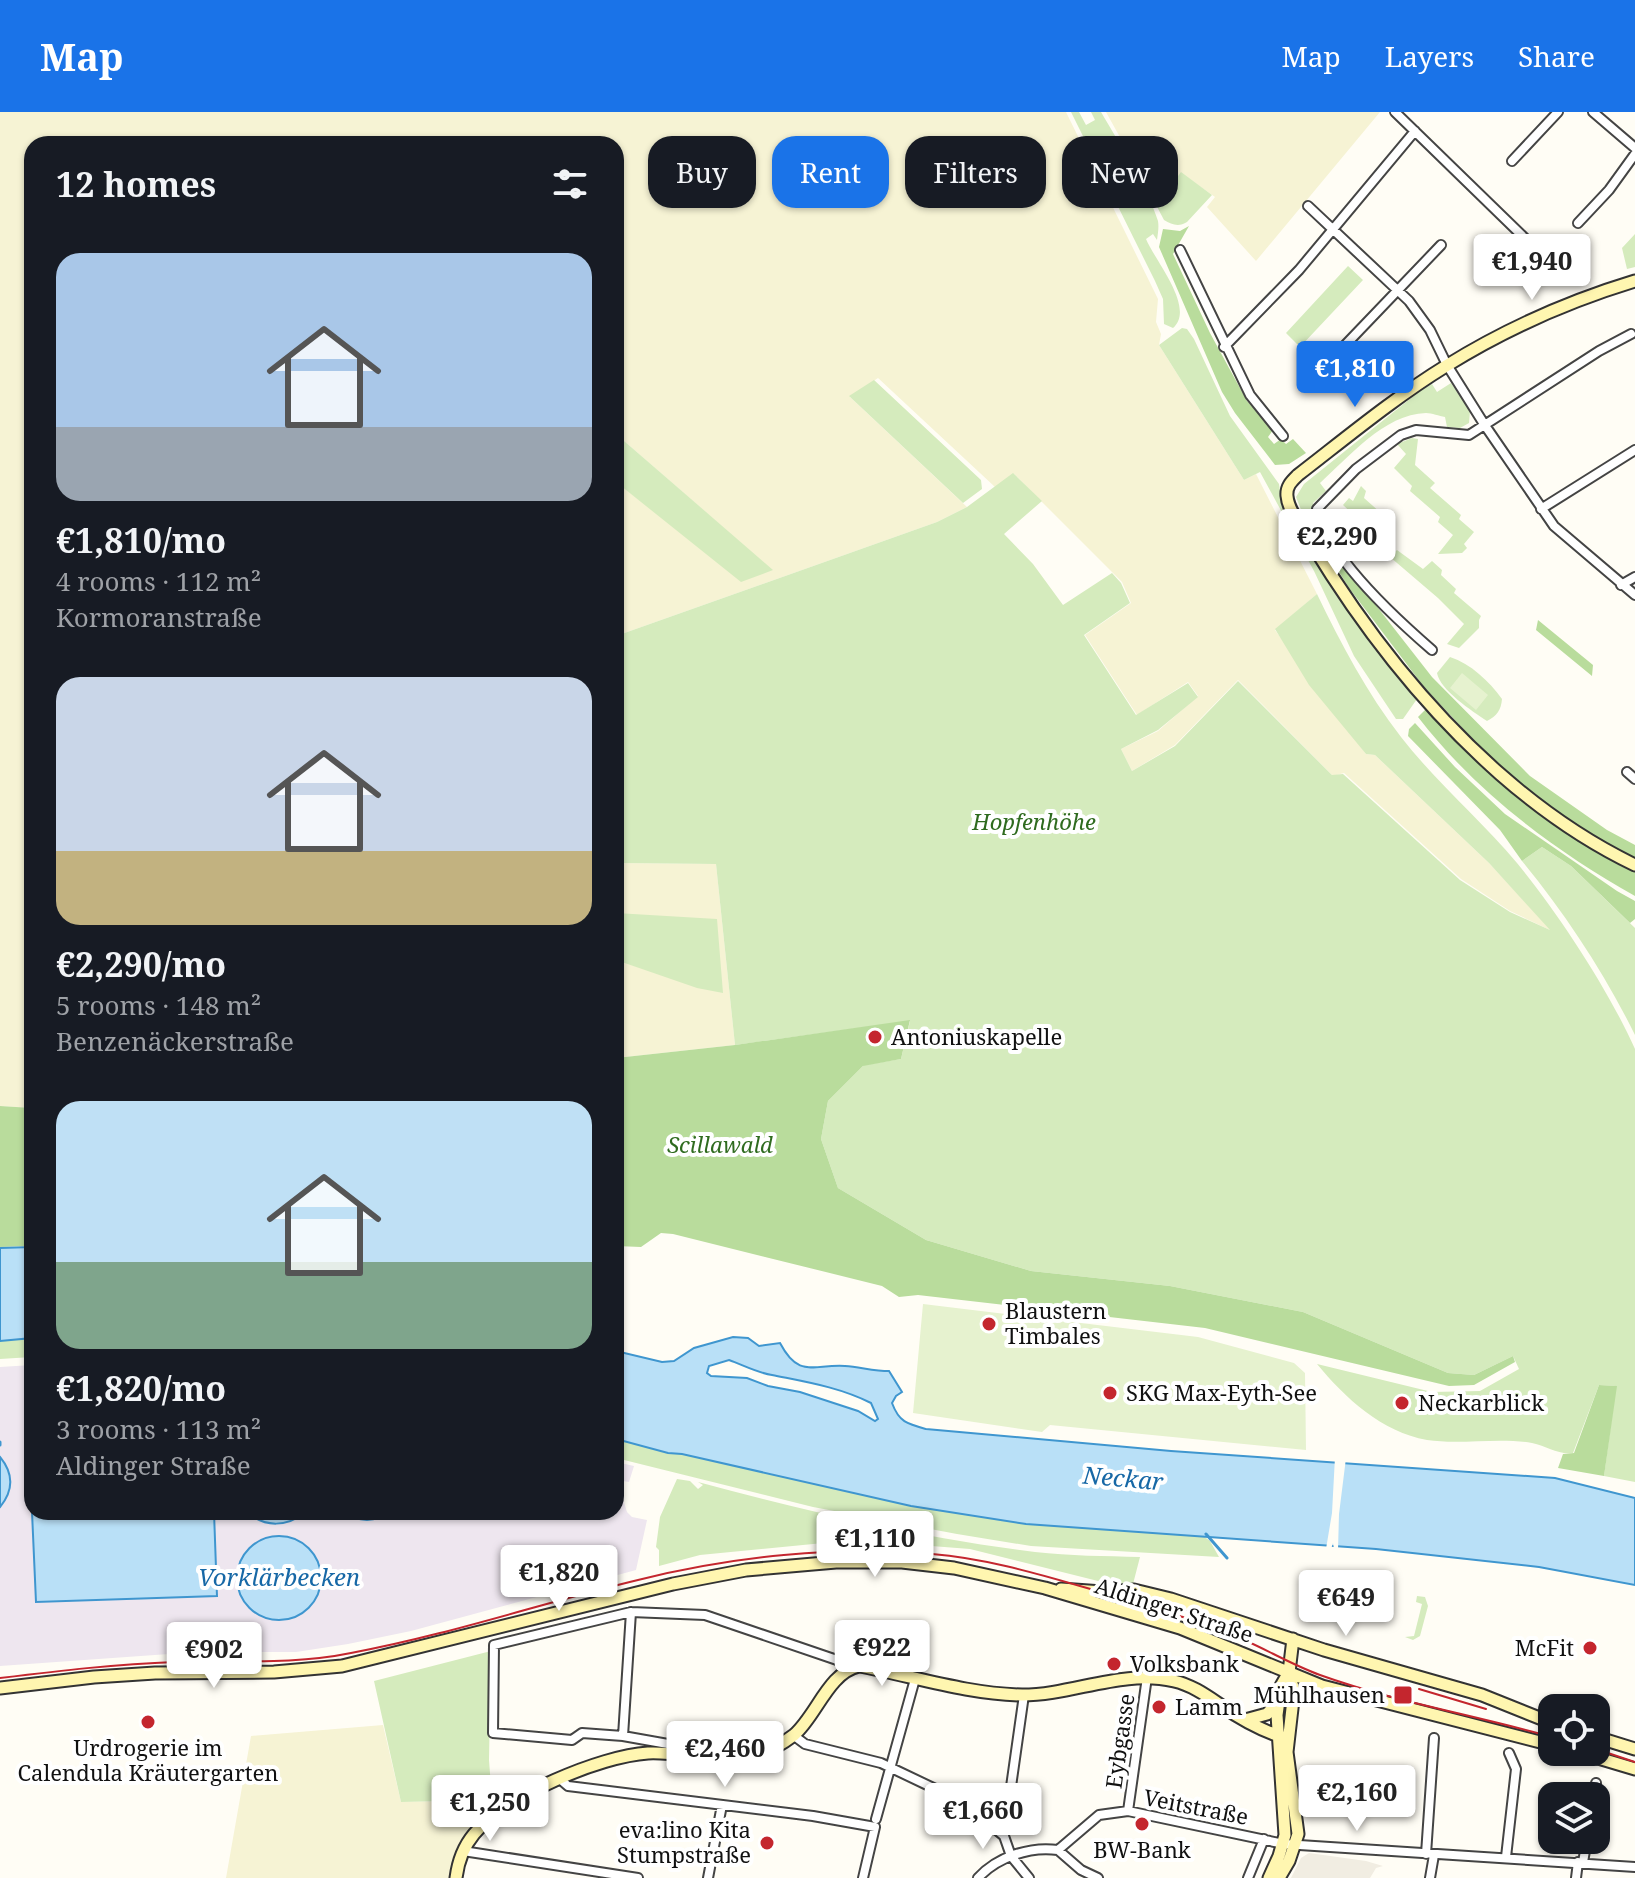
<!DOCTYPE html>
<meta charset="utf-8">
<style>
body{margin:0;font-family:"Noto Serif",serif;background:#242831;color:#f1f3f6;height:100vh;display:flex;flex-direction:column;font-size:30px;white-space:nowrap}
*{box-sizing:border-box;margin:0}
p{font-size:26px;color:#9ea1a6}
.icon{flex:none;width:44px;height:44px;fill:none;stroke:currentColor;stroke-width:2;stroke-linecap:round;stroke-linejoin:round}
.map{position:relative;flex:1;overflow:hidden}
.details{position:absolute;left:24px;top:24px;width:600px;height:1384px;display:flex;flex-direction:column;background:#171b24;border-radius:24px;box-shadow:0 2px 6px #0004}
.details>*{flex:none}
.top-card{position:absolute;left:648px;top:24px;width:760px;height:72px;display:flex;gap:16px}
.controls{position:absolute;left:1538px;top:1582px;display:grid;gap:16px}
.controls a{display:grid;place-items:center;width:72px;height:72px;border-radius:16px;background:#171b24;box-shadow:0 2px 6px #0004;font-size:40px}
.price{position:absolute;translate:-50% -68px;padding:0 18px;border-radius:8px;background:#fff;color:#222;font-size:26px;line-height:52px;filter:drop-shadow(0 2px 4px #0008)}
.price::after{content:'';position:absolute;left:50%;top:48px;width:24px;height:18px;margin-left:-12px;background:inherit;clip-path:polygon(0 0,100% 0,50% 100%)}
.price.on{background:#1a73e8;color:#fff}
ul{padding:0;list-style:none}
li{display:grid;align-content:center;gap:16px;height:424px;padding:0 32px}
li span{display:grid;place-items:center;height:248px;border-radius:24px;color:#555}
li>.icon{margin-inline-start:auto}
span .icon{width:144px;height:144px;fill:#fffc;stroke-width:1}
li b{font-size:34px}
h2{display:flex;justify-content:space-between;align-items:center;height:96px;padding:0 32px;font-size:34px}
.pill{padding:0 28px;border-radius:24px;background:#171b24;box-shadow:0 2px 6px #0004;font-size:28px;line-height:72px}
.pill.on{background:#1a73e8;color:#fff}
header{display:flex;align-items:center;gap:48px;box-sizing:border-box;height:112px;padding:0 40px;background:#1a73e8;color:#fff}
header strong{font-size:38px}
nav{display:flex;gap:44px;margin-inline-start:auto;font-size:28px}
.map>svg:first-child{display:block}
.industrial{fill:#eee6ef}
.farmland{fill:#f6f3d4}
.green{fill:#d5ebbd}
.forest{fill:#b9dc9c}
.pitch{fill:#e6f2cf}
.plaza{fill:#f1ede2}
.water{fill:#b9e0f7;stroke:#3f96cf;stroke-width:2;fill-rule:evenodd}
.pier{fill:#fffdf5}
.lines{fill:none;stroke-linecap:round;stroke-linejoin:round}
.stream{stroke:#3f96cf;stroke-width:3}
.street-casing{stroke:#444;stroke-width:12}
.secondary-casing{stroke:#333;stroke-width:15}
.street{stroke:#fff;stroke-width:8}
.secondary{stroke:#fff6b0;stroke-width:11}
.tram{stroke:#c4262e;stroke-width:2}
.poi-dot{fill:#c4262e;stroke:#fff;stroke-width:3}
.labels{text-anchor:middle;stroke-width:8;stroke-linejoin:round;paint-order:stroke}
.park-label{font-size:22px;font-style:italic;fill:#2f6b1f;stroke:#fff}
.poi-label{font-size:22px;fill:#111;stroke:#fff;text-anchor:start}
.street-label{font-size:22px;fill:#111;stroke:#fff}
.water-label{font-size:24px;font-style:italic;fill:#1768a6;stroke:#fff}
</style>
<header>
<strong>Map</strong>
<nav><a>Map</a><a>Layers</a><a>Share</a></nav>
</header>
<div class="map">
<svg width="1635" height="1766" viewBox="0 0 1635 1766">
<rect width="100%" height="100%" fill="#fffdf5"/>
<path class="industrial" d="M 32,1253 L 32,1400 L 616,1400 L 616,1350 L 634,1354 L 629,1370 L 617,1368 L 627,1400 L 632,1405 L 647,1408 L 636,1458 L 411,1519 L 348,1532 L 296,1540 L 197,1540 L 0,1554 L 0,1255 Z"/>
<path class="farmland" d="M 0,0 L 1066,0 L 1158,187 L 1156,210 L 1161,222 L 1159,233 L 1244,368 L 1256,362 L 1317,482 L 1275,518 L 1366,642 L 1375,643 L 1489,751 L 1552,819 L 1510,799 L 1461,767 L 1344,661 L 1333,664 L 1238,568 L 1175,633 L 1132,659 L 1121,637 L 1158,619 L 1198,584 L 1188,570 L 1137,603 L 1085,523 L 1131,491 L 1122,470 L 1014,362 L 995,375 L 878,266 L 850,285 L 967,395 L 937,410 L 616,524 L 616,370 L 654,399 L 772,458 L 616,322 L 616,32 L 32,32 L 32,996 L 0,994 Z
M 1106,0 L 1380,0 L 1256,149 L 1207,95 L 1215,85 L 1181,61 L 1173,71 L 1127,38 Z
M 616,751 L 716,752 L 735,933 L 616,946 Z
M 383,1613 L 401,1690 L 492,1688 L 493,1695 L 458,1734 L 450,1766 L 226,1766 L 251,1624 Z"/>
<path class="green" d="M 1071,0 L 1079,0 L 1086,13 L 1095,8 L 1091,0 L 1101,0 C 1118,29 1149,79 1158,109 C 1159,115 1158,121 1157,128 L 1153,122 L 1146,127 C 1155,149 1196,196 1173,216 L 1164,212 L 1163,187 L 1155,169 Z
M 1127,38 L 1173,71 L 1181,60 L 1212,83 L 1187,110 C 1179,115 1172,113 1164,108 Z
M 1635,122 L 1635,155 L 1627,157 L 1622,136 Z
M 1348,154 L 1363,168 L 1300,235 L 1286,221 Z
M 1182,216 L 1187,217 L 1194,227 L 1230,304 L 1279,372 L 1282,393 L 1287,404 L 1334,477 L 1417,587 L 1403,607 L 1396,607 L 1354,544 L 1314,459 L 1260,360 L 1244,368 L 1159,233 Z
M 874,268 L 981,368 L 982,377 L 963,391 L 849,284 Z
M 1451,271 L 1470,299 L 1469,311 L 1460,316 L 1447,315 L 1445,305 C 1439,304 1432,301 1426,301 C 1384,302 1348,346 1320,371 L 1326,379 L 1313,391 L 1314,402 L 1302,400 L 1296,385 L 1304,372 L 1421,278 L 1432,272 L 1437,280 Z
M 616,322 L 773,458 L 741,470 L 616,370 Z
M 1412,326 L 1418,327 L 1415,353 L 1435,371 L 1430,376 L 1461,403 L 1459,407 L 1474,420 L 1464,432 L 1467,436 L 1462,441 L 1438,442 L 1453,423 L 1438,410 L 1440,405 L 1410,379 L 1412,374 L 1394,356 L 1406,342 L 1397,332 Z
M 1013,361 L 1042,389 L 1004,422 L 1033,452 L 1063,493 L 1112,461 L 1121,471 L 1130,491 L 1084,523 L 1136,603 L 1188,571 L 1198,585 L 1158,618 L 1121,637 L 1132,659 L 1175,634 L 1238,569 L 1332,663 L 1343,662 L 1460,768 L 1510,800 L 1550,818 L 1489,751 L 1375,643 L 1366,642 L 1309,573 L 1275,517 L 1317,482 C 1341,532 1367,581 1401,625 C 1436,670 1480,707 1517,751 C 1559,802 1608,877 1635,937 L 1635,1370 L 1604,1364 L 1616,1274 L 1599,1273 L 1573,1341 C 1558,1343 1547,1334 1532,1331 C 1498,1325 1461,1333 1427,1328 C 1382,1320 1345,1286 1317,1252 L 1432,1280 L 1480,1279 L 1519,1257 L 1513,1244 L 1474,1263 L 1448,1261 L 1303,1200 L 1170,1174 L 1031,1159 L 926,1128 L 838,1076 L 821,1027 L 828,989 L 864,953 L 901,947 L 910,909 L 735,933 L 716,752 L 616,751 L 616,524 L 937,410 L 967,395 Z
M 1361,374 L 1366,379 L 1364,386 L 1390,409 L 1387,413 L 1392,418 L 1393,432 L 1389,436 L 1343,393 L 1349,386 L 1353,389 Z
M 1397,438 L 1423,457 L 1432,449 L 1442,458 L 1441,463 L 1456,477 L 1454,481 L 1481,504 L 1479,508 L 1479,516 L 1459,536 L 1447,532 L 1464,512 L 1438,486 L 1390,445 Z
M 1450,545 C 1471,552 1489,569 1502,587 C 1501,598 1497,604 1487,609 C 1472,599 1440,578 1437,561 Z
M 1542,735 L 1571,754 L 1635,816 L 1635,923 C 1605,862 1565,801 1522,749 Z
M 616,801 L 717,807 L 723,881 L 697,876 L 616,848 Z
M 32,1226 L 32,1245 L 0,1247 L 0,1229 Z
M 616,1327 L 668,1341 L 682,1342 L 911,1394 L 1026,1412 L 1202,1423 L 1210,1429 L 1219,1445 L 1031,1434 L 957,1422 L 813,1395 L 616,1346 Z
M 677,1367 L 690,1369 L 698,1377 L 703,1373 L 698,1370 C 809,1400 921,1426 1035,1440 C 1070,1444 1105,1444 1140,1445 L 1133,1472 L 1122,1475 L 970,1437 L 854,1428 L 700,1443 L 659,1454 L 659,1438 L 656,1435 L 660,1405 Z
M 1417,1484 L 1425,1485 L 1428,1494 L 1420,1524 L 1413,1528 L 1405,1525 L 1414,1524 L 1422,1492 L 1416,1490 Z
M 491,1539 L 489,1648 L 492,1688 L 401,1690 L 374,1569 Z"/>
<path class="forest" d="M 1189,114 L 1173,142 L 1210,221 L 1247,289 L 1273,318 L 1268,325 L 1274,332 L 1281,327 L 1286,332 L 1293,327 L 1306,341 L 1289,352 L 1275,353 L 1235,301 L 1222,280 L 1159,135 L 1163,117 L 1180,119 Z
M 1302,400 L 1314,402 L 1357,469 L 1432,565 L 1530,664 L 1607,718 L 1635,733 L 1635,748 L 1564,709 L 1482,637 L 1424,575 L 1349,476 Z
M 1538,508 L 1593,553 L 1592,564 L 1536,518 Z
M 1426,597 C 1487,661 1555,721 1635,760 L 1635,784 C 1553,738 1476,680 1418,605 Z
M 1415,611 L 1455,655 L 1505,702 L 1617,779 L 1635,789 L 1635,807 L 1630,811 L 1571,754 L 1542,735 L 1522,749 L 1500,718 L 1408,624 L 1409,617 Z
M 910,908 L 901,947 L 863,954 L 828,989 L 821,1027 L 838,1076 L 926,1128 L 1031,1159 L 1170,1174 L 1303,1200 L 1448,1261 L 1474,1263 L 1513,1244 L 1515,1250 L 1474,1273 L 1449,1274 L 1205,1216 L 918,1183 L 899,1185 L 882,1174 L 673,1122 L 661,1121 L 641,1135 L 616,1134 L 616,946 L 735,933 Z
M 0,994 L 32,996 L 32,1134 L 0,1135 Z
M 1599,1273 L 1617,1274 L 1604,1364 L 1558,1356 L 1563,1342 L 1574,1341 Z"/>
<path class="pitch" d="M 1462,561 L 1488,583 L 1476,598 L 1450,576 Z
M 923,1192 L 1198,1225 L 1294,1251 L 1305,1261 L 1306,1338 L 1050,1313 L 1042,1320 L 913,1301 Z"/>
<path class="plaza" d="M 1309,1741 L 1366,1749 L 1383,1754 L 1376,1756 L 1370,1766 L 1291,1766 L 1301,1746 Z"/>
<path class="water" d="M 32,1135 L 32,1226 L 0,1229 L 0,1136 Z
M 733,1225 L 748,1226 L 759,1234 L 780,1231 C 799,1267 813,1252 845,1254 C 860,1255 874,1259 889,1259 L 902,1280 L 896,1284 L 892,1291 C 899,1310 907,1312 926,1317 L 1171,1339 L 1555,1366 L 1635,1386 L 1635,1473 L 1539,1455 L 1376,1437 L 1026,1412 L 911,1394 L 682,1342 L 668,1341 L 616,1327 L 616,1239 L 662,1250 L 674,1249 L 694,1236 ZM 729,1248 C 743,1253 758,1261 772,1263 C 806,1270 839,1275 871,1291 L 878,1307 L 875,1309 L 858,1299 L 800,1280 L 768,1274 L 747,1266 L 711,1264 L 707,1261 L 709,1254 Z
M 0,1345 C 14,1362 14,1378 0,1395 Z
M 32,1400 L 214,1400 L 217,1484 L 36,1490 Z
M 247,1400 L 306,1400 C 287,1415 265,1416 247,1400 Z
M 341,1400 L 391,1400 C 375,1411 358,1410 341,1400 Z
M237 1466a42 42 0 1 1 84 0a42 42 0 1 1-84 0Z"/>
<path class="pier" d="M 1335,1345 L 1346,1346 L 1339,1402 L 1338,1438 L 1334,1437 L 1333,1431 L 1331,1437 L 1326,1437 L 1332,1401 Z"/>
<g class="lines">
<path class="stream" d="M 0,1330 L 0,1333
M 1206,1422 L 1227,1446"/>
<g class="street-casing">
<path id="street" d="M 1395,0 L 1541,142
M 1593,0 L 1635,36
M 1512,49 L 1558,0
M 1308,94 L 1409,189 L 1430,218 L 1447,253 L 1484,312 L 1554,414 L 1635,483
M 1578,111 L 1609,78 L 1635,42
M 1180,138 L 1250,283 L 1283,324
M 1224,235 L 1299,158 L 1415,19
M 1329,250 L 1441,133
M 1541,397 L 1635,338
M 1621,473 L 1635,465
M 1432,538 C 1395,506 1328,445 1317,397 L 1356,357 L 1401,323 L 1416,318 L 1469,323 L 1599,239 L 1631,222
M 1627,660 L 1635,667
M 793,1623 L 805,1632 L 881,1651 L 946,1682
M 623,1624 L 631,1500
M 701,1645 L 696,1637 L 623,1624 L 582,1621 L 572,1628 L 493,1621 L 494,1533 L 631,1500 L 705,1503 L 837,1548 L 849,1556
M 561,1668 L 568,1674 L 813,1704 L 875,1715 L 863,1766
M 1594,1684 L 1596,1671
M 963,1691 L 1004,1724 L 1011,1744 L 1029,1766
M 1128,1699 L 1147,1565
M 876,1707 L 915,1567
M 1004,1724 L 1024,1583
M 1058,1738 L 1081,1758 L 1098,1766
M 463,1739 L 638,1766
M 1426,1742 L 1434,1626
M 1506,1745 L 1516,1657 L 1509,1641
M 1583,1750 L 1587,1728
M 708,1766 L 722,1693
M 978,1766 C 997,1745 1030,1734 1058,1738 L 1099,1703 L 1128,1699 L 1284,1732 L 1635,1755
M 1248,1766 L 1264,1727
M 1430,1766 L 1434,1743
M 1576,1766 L 1578,1750"/>
</g>
<g class="secondary-casing">
<path id="secondary" d="M 1635,169 C 1569,189 1504,218 1446,254 C 1394,286 1346,326 1298,363 C 1292,369 1286,374 1287,384 C 1288,399 1304,418 1312,432 C 1363,516 1425,596 1500,662 C 1541,698 1585,729 1635,753
M 1061,1477 L 1102,1480 L 1134,1478 L 1171,1487 L 1324,1538 L 1482,1583 L 1552,1611
M 0,1576 L 94,1565 L 155,1561 L 274,1560 L 342,1554 L 673,1472 L 746,1458 L 836,1450 L 902,1450 L 954,1456 L 1045,1476 L 1180,1516 L 1322,1574 L 1552,1633
M 1245,1608 L 1267,1602 L 1279,1589
M 1596,1625 L 1635,1637
M 1578,1640 L 1635,1657
M 456,1766 C 458,1750 464,1734 474,1722 C 505,1684 600,1644 648,1641 C 686,1639 725,1656 762,1641 C 772,1638 786,1629 794,1623 C 817,1603 828,1561 859,1554 C 913,1564 967,1582 1022,1583 C 1073,1583 1122,1557 1174,1569 C 1192,1573 1207,1584 1222,1594 C 1242,1608 1265,1620 1288,1627
M 1269,1766 L 1279,1744 L 1285,1723 L 1277,1603 L 1281,1574 L 1289,1560 L 1293,1527
M 1279,1766 L 1289,1749 L 1298,1722 L 1287,1640 L 1294,1579 L 1289,1560"/>
</g>
<use href="#street" class="street"/>
<use href="#secondary" class="secondary"/>
<path class="tram" d="M 0,1566 C 58,1559 116,1552 175,1550 C 234,1548 293,1553 351,1541 C 448,1523 542,1491 638,1468 C 730,1445 837,1433 932,1442 C 982,1446 1032,1460 1080,1474 C 1129,1488 1178,1502 1225,1520 C 1258,1532 1287,1551 1320,1563 C 1395,1590 1475,1603 1552,1625
M 1419,1577 L 1486,1597
M 1596,1637 L 1635,1650"/>
</g>
<g class="poi-dot">
<circle cx="875" cy="925" r="8"/>
<circle cx="989" cy="1212" r="8"/>
<circle cx="1110" cy="1281" r="8"/>
<circle cx="1402" cy="1291" r="8"/>
<circle cx="1590" cy="1536" r="8"/>
<circle cx="1114" cy="1552" r="8"/>
<rect x="1393" y="1573" width="20" height="20" rx="4"/>
<circle cx="1159" cy="1595" r="8"/>
<circle cx="148" cy="1610" r="8"/>
<circle cx="1142" cy="1712" r="8"/>
<circle cx="767" cy="1731" r="8"/>
</g>
<g class="labels">
<g class="park-label">
<text x="1034" y="718">Hopfenhöhe</text>
<text x="720" y="1041">Scillawald</text>
</g>
<g class="poi-label">
<text x="891" y="933">Antoniuskapelle</text>
<text x="1005" y="1207">Blaustern<tspan x="1005" dy="25">Timbales</tspan></text>
<text x="1126" y="1289">SKG Max-Eyth-See</text>
<text x="1418" y="1299">Neckarblick</text>
<text x="1574" y="1544" text-anchor="end">McFit</text>
<text x="1130" y="1560">Volksbank</text>
<text x="1385" y="1591" text-anchor="end">Mühlhausen</text>
<text x="1175" y="1603">Lamm</text>
<text x="148" y="1644" text-anchor="middle">Urdrogerie im<tspan x="148" dy="25">Calendula Kräutergarten</tspan></text>
<text x="751" y="1726" text-anchor="end">eva:lino Kita<tspan x="751" dy="25">Stumpstraße</tspan></text>
<text x="1142" y="1746" text-anchor="middle">BW-Bank</text>
</g>
<g class="street-label">
<text transform="translate(1174 1498) rotate(18)" y="8">Aldinger Straße</text>
<text transform="translate(1120 1629) rotate(-82)" y="8">Eybgasse</text>
<text transform="translate(1196 1695) rotate(11)" y="8">Veitstraße</text>
</g>
<g class="water-label">
<text transform="translate(1123 1367) rotate(5)" y="8">Neckar</text>
<text x="279" y="1474">Vorklärbecken</text>
</g>
</g>
</svg>
<div class="controls">
<a><svg class="icon" aria-label="locate" viewBox="0 0 24 24"><circle cx="12" cy="12" r="6"/><path d="M12 2v4M12 18v4M2 12h4M18 12h4"/></svg></a>
<a><svg class="icon" aria-label="layers" viewBox="0 0 24 24"><path d="M12 4l9 5-9 5-9-5zM3 14l9 5 9-5"/></svg></a>
</div>
<b class="price" style="left:1532px;top:190px">€1,940</b>
<b class="price on" style="left:1355px;top:297px">€1,810</b>
<b class="price" style="left:1337px;top:465px">€2,290</b>
<b class="price" style="left:875px;top:1467px">€1,110</b>
<b class="price" style="left:559px;top:1501px">€1,820</b>
<b class="price" style="left:1346px;top:1526px">€649</b>
<b class="price" style="left:882px;top:1576px">€922</b>
<b class="price" style="left:214px;top:1578px">€902</b>
<b class="price" style="left:725px;top:1677px">€2,460</b>
<b class="price" style="left:1357px;top:1721px">€2,160</b>
<b class="price" style="left:490px;top:1731px">€1,250</b>
<b class="price" style="left:983px;top:1739px">€1,660</b>
<div class="top-card">
<a class="pill">Buy</a>
<a class="pill on">Rent</a>
<a class="pill">Filters</a>
<a class="pill">New</a>
</div>
<section class="details">
<h2>12 homes<svg class="icon" aria-label="filters" viewBox="0 0 24 24"><path d="M4 7h16M4 17h16"/><circle cx="9" cy="7" r="2"/><circle cx="15" cy="17" r="2"/></svg></h2>
<ul>
<li><span style="background:linear-gradient(#a9c7e8 70%,#9aa5b1 0)"><svg class="icon" aria-label="home" viewBox="0 0 24 24"><path d="M3 11l9-7 9 7M6 9v11h12V9"/></svg></span><div><b>€1,810/mo</b><p>4 rooms · 112 m²</p><p>Kormoranstraße</p></div></li>
<li><span style="background:linear-gradient(#c9d6e8 70%,#c2b280 0)"><svg class="icon" aria-label="home" viewBox="0 0 24 24"><path d="M3 11l9-7 9 7M6 9v11h12V9"/></svg></span><div><b>€2,290/mo</b><p>5 rooms · 148 m²</p><p>Benzenäckerstraße</p></div></li>
<li><span style="background:linear-gradient(#bfe0f5 65%,#7fa58c 0)"><svg class="icon" aria-label="home" viewBox="0 0 24 24"><path d="M3 11l9-7 9 7M6 9v11h12V9"/></svg></span><div><b>€1,820/mo</b><p>3 rooms · 113 m²</p><p>Aldinger Straße</p></div></li>
</ul>
</section>
</div>
